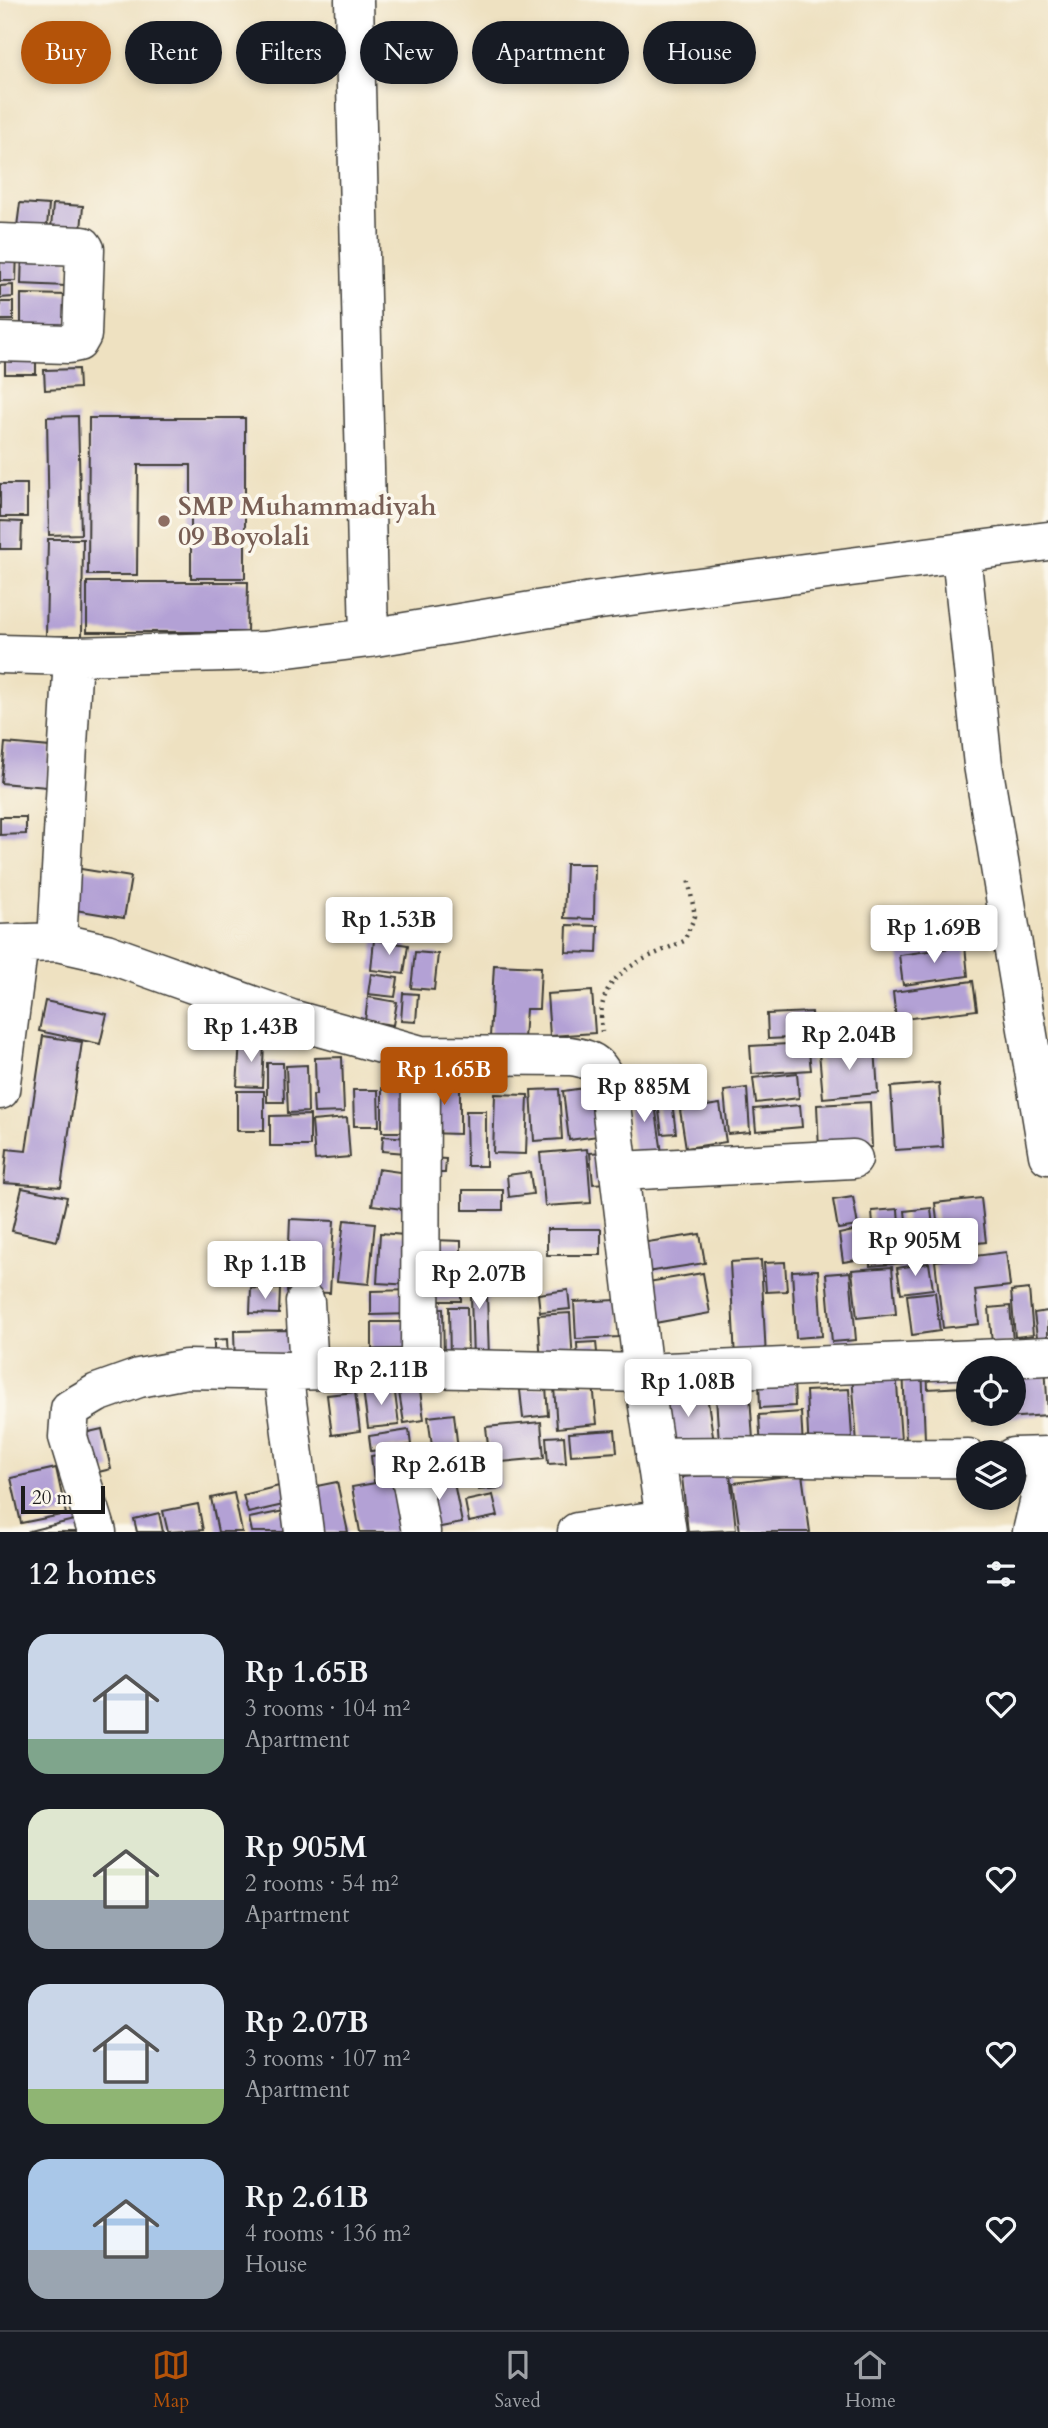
<!DOCTYPE html>
<meta charset="utf-8">
<style>
body{margin:0;font-family:Cardo,serif;background:#242831;color:#f1f3f6;height:100vh;display:flex;flex-direction:column;font-size:26px;white-space:nowrap}
*{box-sizing:border-box;margin:0}
p{font-size:23px;color:#9ea1a6}
.icon{flex:none;width:38px;height:38px;fill:none;stroke:currentColor;stroke-width:2;stroke-linecap:round;stroke-linejoin:round}
.map{position:relative;height:1532px;overflow:hidden}
.panel{display:flex;flex-direction:column;background:#171b24;flex:1}
.panel>*{flex:none}
.hud{position:absolute;left:21px;top:21px;width:1006px;height:63px;display:flex;gap:14px}
.controls{position:absolute;left:956px;top:1356px;display:grid;gap:14px}
.controls a{display:grid;place-items:center;width:70px;height:70px;border-radius:50%;background:#171b24;box-shadow:0 4px 10px #0003;font-size:35px}
.scale{position:absolute;left:21px;bottom:18px;width:84px;box-sizing:border-box;padding-left:7px;border:4px solid #1c1c1c;border-top:0;font-size:19px;line-height:24px;white-space:nowrap;color:#1c1c1c;-webkit-text-stroke:5px #fbf7ec;paint-order:stroke}
.price{position:absolute;translate:-50% -60px;padding:0 16px;border-radius:7px;background:#fff;color:#222;font-size:23px;line-height:46px;filter:drop-shadow(0 2px 4px #0008)}
.price::after{content:'';position:absolute;left:50%;top:42px;width:21px;height:16px;margin-left:-10px;background:inherit;clip-path:polygon(0 0,100% 0,50% 100%)}
.price.current{background:#b45309;color:#fff}
ul{padding:0;list-style:none}
li{display:flex;align-items:center;gap:21px;height:175px;padding:0 28px}
li span{display:grid;place-items:center;flex:none;width:196px;height:140px;border-radius:21px;color:#555}
li>.icon{margin-inline-start:auto}
span .icon{width:84px;height:84px;fill:#fffc;stroke-width:1}
li b{font-size:30px}
h2{display:flex;justify-content:space-between;align-items:center;height:84px;padding:0 28px;font-size:30px}
.pill{padding:0 24px;border-radius:32px;background:#171b24;box-shadow:0 4px 10px #0003;font-size:24px;line-height:63px}
.pill.current{background:#b45309;color:#fff}
.tabs{display:flex;justify-content:space-around;align-items:center;height:98px;border-top:2px solid #363941;background:#171b24;font-size:19px;color:#9ea1a6}
.tabs a{display:grid;justify-items:center;gap:4px}
.tabs .current{color:#b45309}
.map>svg:first-child{display:block}
.building{fill:#b3a1d5}
.lines{fill:none;stroke-linecap:round;stroke-linejoin:round}
.minor-casing{stroke:#3c3a35;stroke-width:41}
.path{stroke:#3c3a35;stroke-width:4.5;stroke-dasharray:2 5;stroke-linecap:butt}
.minor{stroke:#fff;stroke-width:38}
.education-dot{fill:#8d6e63;stroke:#fbf7ec;stroke-width:2.5}
.labels{text-anchor:middle;stroke-width:7;stroke-linejoin:round;paint-order:stroke}
.education-label{font-size:26px;font-weight:bold;fill:#785e54;stroke:#fbf7ec;text-anchor:start}
</style>
<div class="map">
<svg width="1048" height="1532" viewBox="0 0 1048 1532">
<rect width="100%" height="100%" fill="#fbf7ec"/>
<filter id="ink" filterUnits="userSpaceOnUse"><feTurbulence type="fractalNoise" baseFrequency=".0143" numOctaves="2"/><feDisplacementMap in="SourceGraphic" scale="14" xChannelSelector="R" yChannelSelector="G"/><feConvolveMatrix kernelMatrix="1 2 1 2 8 2 1 2 1" color-interpolation-filters="sRGB"/></filter>
<filter id="wash" filterUnits="userSpaceOnUse"><feTurbulence type="fractalNoise" baseFrequency=".00686" numOctaves="4" result="noise"/><feDisplacementMap in="SourceGraphic" scale="28" xChannelSelector="R" yChannelSelector="G"/><feGaussianBlur stdDeviation="1.57" result="paint"/><feColorMatrix in="noise" values="0 0 0 0 0 0 0 0 0 0 0 0 0 0 0 0 0 1.4 0 .05"/><feComposite in="paint" operator="in"/></filter>
<g filter="url(#wash)">
<rect width="100%" height="100%" fill="#eee1c1"/>
<g id="blocks">
<path class="building" d="M 20,203 L 49,205 L 46,237 L 16,234 Z
M 53,204 L 83,206 L 80,243 L 50,241 Z
M 0,249 L 17,250 L 16,281 L 0,281 Z
M 22,252 L 67,254 L 66,286 L 21,284 Z
M 13,285 L 13,297 L 0,298 L 0,286 Z
M 21,294 L 69,295 L 68,330 L 21,329 Z
M 0,302 L 13,302 L 13,320 L 0,320 Z
M 36,350 L 36,374 L 5,374 L 5,351 Z
M 78,369 L 79,388 L 45,390 L 44,370 Z
M 78,416 L 81,534 L 49,535 L 47,417 Z
M 89,418 L 245,418 L 245,578 L 191,578 L 191,465 L 138,465 L 137,575 L 88,575 Z
M 0,484 L 27,484 L 27,517 L 0,517 Z
M 0,521 L 22,522 L 21,549 L 0,549 Z
M 48,539 L 83,539 L 82,636 L 46,636 Z
M 87,582 L 248,582 L 247,632 L 87,632 Z
M 5,743 L 50,747 L 47,787 L 1,783 Z
M 0,817 L 26,817 L 26,834 L 0,835 Z
M 566,864 L 595,864 L 594,919 L 564,918 Z
M 75,868 L 131,877 L 124,918 L 69,909 Z
M 967,907 L 969,938 L 933,942 L 930,910 Z
M 567,925 L 598,926 L 597,953 L 566,952 Z
M 374,940 L 408,945 L 404,974 L 371,970 Z
M 965,946 L 968,976 L 903,985 L 899,955 Z
M 415,952 L 438,954 L 434,990 L 411,988 Z
M 494,965 L 541,967 L 539,1009 L 526,1009 L 524,1039 L 490,1037 Z
M 371,974 L 398,978 L 395,997 L 368,994 Z
M 973,981 L 977,1010 L 896,1020 L 893,992 Z
M 592,991 L 595,1033 L 550,1036 L 547,994 Z
M 403,993 L 418,994 L 416,1022 L 401,1021 Z
M 368,997 L 397,1002 L 393,1025 L 365,1021 Z
M 45,1001 L 107,1014 L 100,1044 L 39,1031 Z
M 812,1012 L 813,1037 L 768,1039 L 767,1014 Z
M 43,1036 L 82,1042 L 61,1187 L 4,1183 L 7,1149 L 26,1151 Z
M 240,1041 L 264,1043 L 262,1087 L 237,1086 Z
M 808,1043 L 811,1070 L 752,1074 L 750,1046 Z
M 875,1047 L 878,1093 L 823,1098 L 819,1052 Z
M 342,1057 L 344,1112 L 314,1113 L 313,1095 L 316,1095 L 315,1058 Z
M 267,1063 L 283,1063 L 284,1102 L 267,1102 Z
M 307,1065 L 308,1112 L 288,1113 L 286,1066 Z
M 797,1073 L 799,1098 L 756,1103 L 753,1078 Z
M 427,1081 L 460,1081 L 460,1134 L 427,1133 Z
M 939,1083 L 943,1147 L 895,1150 L 891,1087 Z
M 591,1087 L 598,1136 L 569,1140 L 563,1091 Z
M 382,1088 L 418,1088 L 418,1132 L 382,1132 Z
M 747,1088 L 750,1132 L 728,1134 L 724,1091 Z
M 559,1089 L 562,1139 L 534,1141 L 531,1090 Z
M 353,1090 L 378,1090 L 379,1126 L 354,1126 Z
M 237,1091 L 264,1091 L 264,1131 L 237,1131 Z
M 653,1091 L 662,1153 L 634,1156 L 626,1095 Z
M 495,1094 L 528,1095 L 526,1154 L 493,1153 Z
M 671,1094 L 676,1133 L 662,1134 L 657,1096 Z
M 870,1102 L 872,1147 L 819,1150 L 817,1105 Z
M 720,1104 L 726,1142 L 686,1148 L 680,1110 Z
M 800,1105 L 802,1127 L 756,1131 L 754,1109 Z
M 466,1111 L 486,1111 L 486,1166 L 467,1166 Z
M 310,1115 L 310,1146 L 270,1146 L 270,1116 Z
M 347,1118 L 350,1157 L 315,1160 L 312,1121 Z
M 383,1136 L 420,1139 L 418,1154 L 382,1151 Z
M 587,1149 L 591,1203 L 545,1206 L 540,1153 Z
M 603,1152 L 606,1183 L 593,1184 L 590,1153 Z
M 428,1158 L 446,1159 L 445,1173 L 428,1173 Z
M 378,1169 L 414,1174 L 409,1210 L 372,1205 Z
M 530,1172 L 533,1194 L 509,1197 L 507,1175 Z
M 22,1188 L 67,1197 L 57,1241 L 12,1231 Z
M 463,1190 L 503,1190 L 503,1210 L 463,1210 Z
M 853,1197 L 858,1226 L 838,1229 L 833,1200 Z
M 981,1198 L 986,1242 L 940,1247 L 935,1203 Z
M 931,1208 L 935,1247 L 909,1249 L 905,1211 Z
M 898,1209 L 900,1239 L 874,1241 L 872,1211 Z
M 290,1219 L 334,1221 L 330,1293 L 287,1291 Z
M 344,1220 L 375,1223 L 369,1284 L 337,1281 Z
M 547,1229 L 601,1229 L 601,1255 L 547,1255 Z
M 858,1230 L 863,1259 L 843,1262 L 839,1234 Z
M 380,1233 L 417,1236 L 413,1285 L 377,1283 Z
M 700,1234 L 705,1263 L 646,1272 L 641,1243 Z
M 433,1240 L 461,1241 L 461,1301 L 433,1301 Z
M 902,1244 L 903,1263 L 870,1266 L 869,1247 Z
M 1006,1252 L 1010,1286 L 975,1290 L 979,1324 L 943,1328 L 935,1261 Z
M 761,1260 L 766,1358 L 735,1359 L 730,1262 Z
M 785,1262 L 787,1291 L 766,1292 L 764,1263 Z
M 929,1263 L 933,1289 L 901,1293 L 897,1268 Z
M 470,1264 L 486,1264 L 489,1358 L 473,1358 Z
M 892,1267 L 896,1314 L 857,1318 L 852,1270 Z
M 818,1270 L 822,1336 L 796,1338 L 792,1271 Z
M 850,1272 L 856,1340 L 832,1342 L 826,1274 Z
M 703,1273 L 710,1313 L 655,1323 L 648,1282 Z
M 251,1288 L 280,1289 L 279,1314 L 250,1313 Z
M 1029,1289 L 1033,1335 L 1015,1337 L 1011,1291 Z
M 414,1290 L 414,1314 L 371,1315 L 371,1291 Z
M 568,1290 L 570,1309 L 540,1312 L 538,1294 Z
M 935,1292 L 940,1331 L 912,1335 L 907,1295 Z
M 617,1300 L 619,1337 L 576,1339 L 574,1302 Z
M 1010,1306 L 1013,1342 L 992,1344 L 989,1308 Z
M 449,1307 L 467,1307 L 468,1360 L 450,1360 Z
M 443,1308 L 444,1358 L 427,1359 L 425,1309 Z
M 1048,1311 L 1048,1344 L 1038,1345 L 1034,1313 Z
M 570,1313 L 573,1363 L 541,1365 L 538,1315 Z
M 372,1322 L 412,1322 L 412,1359 L 372,1359 Z
M 289,1330 L 290,1363 L 235,1364 L 234,1331 Z
M 227,1339 L 228,1360 L 214,1360 L 214,1340 Z
M 596,1342 L 598,1363 L 578,1364 L 577,1343 Z
M 962,1363 L 963,1387 L 928,1389 L 927,1365 Z
M 1045,1364 L 1048,1415 L 972,1420 L 972,1414 L 1013,1414 L 1013,1368 Z
M 903,1366 L 922,1366 L 925,1439 L 906,1441 Z
M 896,1371 L 902,1454 L 858,1458 L 852,1374 Z
M 794,1379 L 795,1406 L 760,1408 L 759,1381 Z
M 749,1380 L 753,1440 L 719,1442 L 715,1382 Z
M 419,1383 L 424,1420 L 404,1423 L 398,1386 Z
M 593,1384 L 597,1424 L 557,1428 L 554,1387 Z
M 394,1385 L 399,1425 L 368,1428 L 363,1389 Z
M 546,1387 L 548,1415 L 523,1418 L 520,1390 Z
M 706,1388 L 714,1443 L 669,1450 L 662,1395 Z
M 849,1389 L 853,1453 L 809,1456 L 806,1391 Z
M 355,1392 L 360,1431 L 332,1435 L 327,1395 Z
M 801,1412 L 803,1447 L 761,1450 L 759,1415 Z
M 454,1414 L 458,1450 L 433,1453 L 428,1417 Z
M 541,1422 L 544,1458 L 490,1463 L 486,1427 Z
M 102,1429 L 111,1469 L 90,1474 L 80,1434 Z
M 409,1430 L 411,1445 L 371,1451 L 369,1436 Z
M 615,1430 L 617,1452 L 571,1455 L 569,1433 Z
M 564,1436 L 566,1463 L 548,1464 L 546,1437 Z
M 481,1443 L 483,1460 L 462,1462 L 460,1445 Z
M 413,1449 L 418,1473 L 374,1481 L 371,1456 Z
M 56,1468 L 66,1514 L 21,1523 L 11,1478 Z
M 499,1468 L 501,1488 L 479,1490 L 477,1471 Z
M 452,1473 L 462,1523 L 425,1530 L 417,1479 Z
M 730,1473 L 736,1530 L 688,1532 L 682,1477 Z
M 802,1474 L 810,1532 L 740,1532 L 733,1483 Z
M 393,1480 L 402,1532 L 360,1532 L 352,1487 Z
M 337,1482 L 348,1532 L 316,1532 L 307,1488 Z
M 287,1484 L 292,1503 L 248,1513 L 243,1495 Z
M 234,1493 L 242,1532 L 218,1532 L 211,1498 Z
M 493,1495 L 498,1516 L 469,1522 L 465,1501 Z
M 198,1504 L 203,1530 L 168,1532 L 163,1511 Z
M 289,1510 L 293,1532 L 252,1532 L 249,1518 Z
M 159,1513 L 163,1532 L 137,1532 L 134,1519 Z
M 86,1517 L 90,1532 L 30,1532 L 29,1531 Z"/>
</g>
</g>
<g filter="url(#ink)">
<use href="#blocks" fill-opacity="0" stroke="#3c3a35" stroke-width="2"/>
<g class="lines">
<g class="minor-casing">
<path id="minor" d="M 354,0 L 369,638
M 0,243 L 83,246 L 85,249 L 82,335 L 78,342 L 69,344 L 0,342
M 961,554 L 983,765 L 1048,1155
M 0,654 L 73,656 L 264,651 L 369,638 L 592,601 L 1048,541
M 57,942 L 73,656
M 0,944 L 57,942 L 106,953 L 291,1019 L 421,1055 L 570,1056 C 595,1059 600,1066 609,1088 L 643,1373 L 667,1532
M 0,1090 L 19,943
M 620,1171 L 853,1159
M 305,1302 L 309,1370
M 420,1368 L 421,1055
M 283,1371 L 304,1532
M 655,1457 C 759,1454 863,1460 968,1458
M 1013,1457 L 1048,1456
M 412,1483 L 421,1532
M 97,1532 L 68,1437 L 70,1409 L 97,1393 L 139,1378 L 186,1369 L 283,1371 L 420,1368 L 643,1373 L 1048,1356
M 577,1532 L 665,1519
M 1032,1532 L 1048,1465"/>
</g>
<path class="path" d="M 602,1032 C 594,972 639,962 684,941 L 695,916 L 688,878"/>
<use href="#minor" class="minor"/>
</g>
</g>
<circle class="education-dot" cx="164" cy="521" r="7"/>
<g class="labels">
<g class="education-label">
<text x="178" y="515">SMP Muhammadiyah<tspan x="178" dy="30">09 Boyolali</tspan></text>
</g>
</g>
</svg>
<div class="controls">
<a><svg class="icon" aria-label="locate" viewBox="0 0 24 24"><circle cx="12" cy="12" r="6"/><path d="M12 2v4M12 18v4M2 12h4M18 12h4"/></svg></a>
<a><svg class="icon" aria-label="layers" viewBox="0 0 24 24"><path d="M12 4l9 5-9 5-9-5zM3 14l9 5 9-5"/></svg></a>
</div>
<div class="scale">20 m</div>
<b class="price" style="left:389px;top:957px">Rp 1.53B</b>
<b class="price" style="left:934px;top:965px">Rp 1.69B</b>
<b class="price" style="left:251px;top:1064px">Rp 1.43B</b>
<b class="price" style="left:849px;top:1072px">Rp 2.04B</b>
<b class="price current" style="left:444px;top:1107px">Rp 1.65B</b>
<b class="price" style="left:644px;top:1124px">Rp 885M</b>
<b class="price" style="left:915px;top:1278px">Rp 905M</b>
<b class="price" style="left:265px;top:1301px">Rp 1.1B</b>
<b class="price" style="left:479px;top:1311px">Rp 2.07B</b>
<b class="price" style="left:381px;top:1407px">Rp 2.11B</b>
<b class="price" style="left:688px;top:1419px">Rp 1.08B</b>
<b class="price" style="left:439px;top:1502px">Rp 2.61B</b>
<div class="hud">
<a class="pill current">Buy</a>
<a class="pill">Rent</a>
<a class="pill">Filters</a>
<a class="pill">New</a>
<a class="pill">Apartment</a>
<a class="pill">House</a>
</div>
</div>
<section class="panel">
<h2>12 homes<svg class="icon" aria-label="filters" viewBox="0 0 24 24"><path d="M4 7h16M4 17h16"/><circle cx="9" cy="7" r="2"/><circle cx="15" cy="17" r="2"/></svg></h2>
<ul>
<li><span style="background:linear-gradient(#c9d6e8 75%,#7fa58c 0)"><svg class="icon" aria-label="home" viewBox="0 0 24 24"><path d="M3 11l9-7 9 7M6 9v11h12V9"/></svg></span><div><b>Rp 1.65B</b><p>3 rooms · 104 m²</p><p>Apartment</p></div><svg class="icon" aria-label="heart" viewBox="0 0 24 24"><path d="M12 20l-8-8c-3-5 5-10 8-4 3-6 11-1 8 4z"/></svg></li>
<li><span style="background:linear-gradient(#dfe7d0 65%,#9aa5b1 0)"><svg class="icon" aria-label="home" viewBox="0 0 24 24"><path d="M3 11l9-7 9 7M6 9v11h12V9"/></svg></span><div><b>Rp 905M</b><p>2 rooms · 54 m²</p><p>Apartment</p></div><svg class="icon" aria-label="heart" viewBox="0 0 24 24"><path d="M12 20l-8-8c-3-5 5-10 8-4 3-6 11-1 8 4z"/></svg></li>
<li><span style="background:linear-gradient(#c9d6e8 75%,#8fb573 0)"><svg class="icon" aria-label="home" viewBox="0 0 24 24"><path d="M3 11l9-7 9 7M6 9v11h12V9"/></svg></span><div><b>Rp 2.07B</b><p>3 rooms · 107 m²</p><p>Apartment</p></div><svg class="icon" aria-label="heart" viewBox="0 0 24 24"><path d="M12 20l-8-8c-3-5 5-10 8-4 3-6 11-1 8 4z"/></svg></li>
<li><span style="background:linear-gradient(#a9c7e8 65%,#9aa5b1 0)"><svg class="icon" aria-label="home" viewBox="0 0 24 24"><path d="M3 11l9-7 9 7M6 9v11h12V9"/></svg></span><div><b>Rp 2.61B</b><p>4 rooms · 136 m²</p><p>House</p></div><svg class="icon" aria-label="heart" viewBox="0 0 24 24"><path d="M12 20l-8-8c-3-5 5-10 8-4 3-6 11-1 8 4z"/></svg></li>
</ul>
</section>
<nav class="tabs">
<a class="current"><svg class="icon" aria-label="map" viewBox="0 0 24 24"><path d="M3 6l6-2 6 2 6-2v14l-6 2-6-2-6 2zM9 4v14M15 6v14"/></svg>Map</a>
<a><svg class="icon" aria-label="saved" viewBox="0 0 24 24"><path d="M7 4h10v16l-5-4-5 4z"/></svg>Saved</a>
<a><svg class="icon" aria-label="home" viewBox="0 0 24 24"><path d="M3 11l9-7 9 7M6 9v11h12V9"/></svg>Home</a>
</nav>
